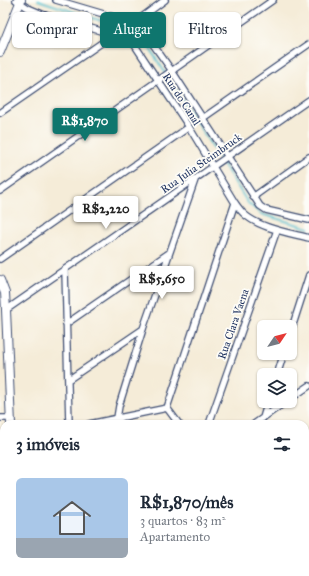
<!DOCTYPE html>
<html lang="pt">
<meta charset="utf-8">
<style>
body{margin:0;font-family:"IM FELL Great Primer",serif;background:#f6f6f7;color:#1f2937;height:100vh;display:flex;flex-direction:column;font-size:15px;white-space:nowrap}
*{box-sizing:border-box;margin:0}
p{font-size:13px;color:#747a83}
.icon{flex:none;width:22px;height:22px;fill:none;stroke:currentColor;stroke-width:2;stroke-linecap:round;stroke-linejoin:round}
.map{position:relative;flex:1;overflow:hidden}
.panel{position:absolute;left:0px;top:420px;width:309px;height:156px;display:flex;flex-direction:column;background:#fff;border-radius:12px 12px 0 0;box-shadow:0 1px 3px #0004}
.panel>*{flex:none}
.hud{position:absolute;left:12px;top:12px;width:285px;height:36px;display:flex;gap:8px}
.needle{width:26px;rotate:55deg}
.fabs{position:absolute;left:257px;top:320px;display:grid;gap:8px}
.fabs a{display:grid;place-items:center;width:40px;height:40px;border-radius:6px;background:#fff;box-shadow:0 1px 3px #0004;font-size:20px}
.price{position:absolute;translate:-50% -34px;padding:0 9px;border-radius:4px;background:#fff;color:#222;font-size:13px;line-height:26px;filter:drop-shadow(0 1px 2px #0008)}
.price::after{content:'';position:absolute;left:50%;top:24px;width:12px;height:9px;margin-left:-6px;background:inherit;clip-path:polygon(0 0,100% 0,50% 100%)}
.price.active{background:#0f766e;color:#fff}
ul{padding:0;list-style:none}
li{display:flex;align-items:center;gap:12px;height:100px;padding:0 16px}
li span{display:grid;place-items:center;flex:none;width:112px;height:80px;border-radius:6px;color:#555}
li>.icon{margin-inline-start:auto}
span .icon{width:48px;height:48px;fill:#fffc;stroke-width:1}
li b{font-size:17px}
h2{display:flex;justify-content:space-between;align-items:center;height:48px;padding:0 16px;font-size:17px}
.pill{padding:0 14px;border-radius:6px;background:#fff;box-shadow:0 1px 3px #0004;font-size:14px;line-height:36px}
.pill.active{background:#0f766e;color:#fff}
.map>svg:first-child{display:block}
.lines{fill:none;stroke-linecap:round;stroke-linejoin:round}
.stream{stroke:#54bfcf;stroke-width:2}
.street-casing{stroke:#3c4b70;stroke-width:8}
.secondary-casing{stroke:#3c4b70;stroke-width:10}
.street{stroke:#fff;stroke-width:5.5}
.secondary{stroke:#fff;stroke-width:8}
.labels{text-anchor:middle;stroke-width:3.5;stroke-linejoin:round;paint-order:stroke}
.street-label{font-size:11px;fill:#1b2f5e;stroke:#fdfcf7}
</style>
<div class="map">
<svg width="309" height="576" viewBox="0 0 309 576">
<rect width="100%" height="100%" fill="#fdfcf7"/>
<filter id="ink" filterUnits="userSpaceOnUse"><feTurbulence type="fractalNoise" baseFrequency=".025" numOctaves="2"/><feDisplacementMap in="SourceGraphic" scale="8" xChannelSelector="R" yChannelSelector="G"/><feConvolveMatrix kernelMatrix="1 2 1 2 8 2 1 2 1" color-interpolation-filters="sRGB"/></filter>
<filter id="wash" filterUnits="userSpaceOnUse"><feTurbulence type="fractalNoise" baseFrequency=".012" numOctaves="4" result="noise"/><feDisplacementMap in="SourceGraphic" scale="16" xChannelSelector="R" yChannelSelector="G"/><feGaussianBlur stdDeviation="0.9" result="paint"/><feColorMatrix in="noise" values="0 0 0 0 0 0 0 0 0 0 0 0 0 0 0 0 0 1.4 0 .05"/><feComposite in="paint" operator="in"/></filter>
<g filter="url(#wash)">
<rect width="100%" height="100%" fill="#f5ecd8"/>
<g class="lines">
<path class="stream" d="M 38,0 L 117,26 L 129,29 L 143,38 L 248,203 L 261,214 L 309,228"/>
</g>
</g>
<g filter="url(#ink)">
<g class="lines">
<g class="street-casing">
<path id="street" d="M 16,0 L 28,8 L 42,14 L 118,36 L 128,40 L 134,44 L 189,127 L 235,203 C 238,207 240,210 243,213 C 258,228 290,233 309,238
M 56,0 L 134,23 L 142,29 L 172,71 L 260,206 L 266,210 L 309,220
M 134,23 L 165,0
M 0,113 L 113,35
M 203,118 L 309,44
M 0,191 L 273,0
M 253,197 L 309,157
M 0,259 L 189,127
M 65,270 L 69,424
M 6,310 L 309,100
M 66,324 L 169,253
M 290,334 L 309,275
M 277,375 L 284,353
M 68,380 L 143,329
M 290,399 L 309,386
M 167,408 L 235,203
M 167,408 L 179,424
M 0,418 L 10,418
M 263,418 L 268,401
M 89,424 L 167,408
M 121,424 L 117,418 L 119,406 L 143,329 L 195,180
M 209,424 L 277,230
M 254,424 L 287,401
M 305,445 L 309,442
M 305,489 L 309,496
M 0,568 L 4,568
M 188,572 L 191,576
M 243,572 L 246,576
M 298,572 L 300,576
M 132,576 L 138,572"/>
</g>
<g class="secondary-casing">
<path id="secondary" d="M 0,52 L 21,0
M 0,280 L 5,293 L 6,310 L 11,424
M 22,572 L 24,576"/>
</g>
<use href="#street" class="street"/>
<use href="#secondary" class="secondary"/>
</g>
</g>
<g class="labels">
<g class="street-label">
<text transform="translate(182 99) rotate(57)" y="4">Rua do Canal</text>
<text transform="translate(201 163) rotate(-35)" y="4">Rua Julia Steimbruck</text>
<text transform="translate(233 324) rotate(-71)" y="4">Rua Clara Vaena</text>
</g>
</g>
</svg>
<div class="fabs">
<a><svg class="needle" viewBox="-14 -14 28 28"><path d="M0-13l5 13h-10z" fill="#e53935"/><path d="M0 13l5-13h-10z" fill="#747a83"/></svg></a>
<a><svg class="icon" aria-label="layers" viewBox="0 0 24 24"><path d="M12 4l9 5-9 5-9-5zM3 14l9 5 9-5"/></svg></a>
</div>
<b class="price active" style="left:85px;top:142px">R$1,870</b>
<b class="price" style="left:106px;top:230px">R$2,220</b>
<b class="price" style="left:162px;top:300px">R$5,650</b>
<div class="hud">
<a class="pill">Comprar</a>
<a class="pill active">Alugar</a>
<a class="pill">Filtros</a>
</div>
<section class="panel">
<h2>3 imóveis<svg class="icon" aria-label="filters" viewBox="0 0 24 24"><path d="M4 7h16M4 17h16"/><circle cx="9" cy="7" r="2"/><circle cx="15" cy="17" r="2"/></svg></h2>
<ul>
<li><span style="background:linear-gradient(#a9c7e8 75%,#9aa5b1 0)"><svg class="icon" aria-label="home" viewBox="0 0 24 24"><path d="M3 11l9-7 9 7M6 9v11h12V9"/></svg></span><div><b>R$1,870/mês</b><p>3 quartos · 83 m²</p><p>Apartamento</p></div></li>
</ul>
</section>
</div>
